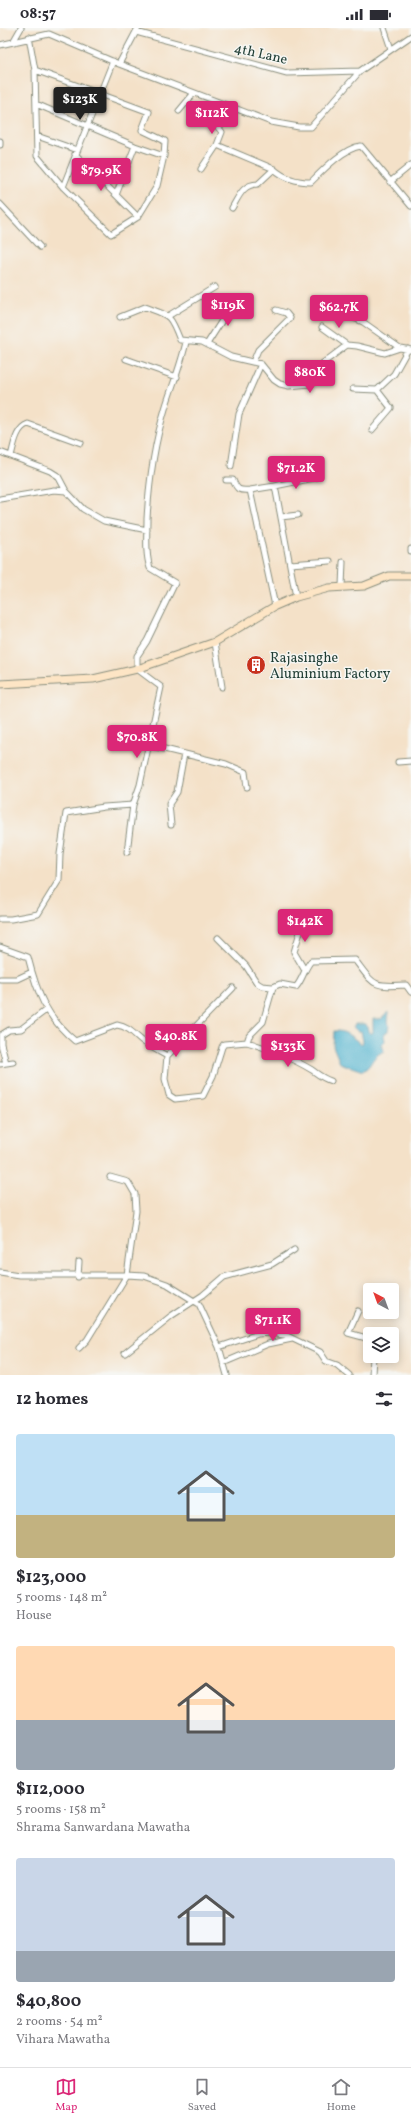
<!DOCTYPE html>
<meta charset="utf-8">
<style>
body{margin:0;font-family:Vollkorn,serif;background:#f2f2f3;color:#2b2b33;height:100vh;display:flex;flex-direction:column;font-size:15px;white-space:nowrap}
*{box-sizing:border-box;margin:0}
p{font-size:13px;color:#7c7c81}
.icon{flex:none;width:22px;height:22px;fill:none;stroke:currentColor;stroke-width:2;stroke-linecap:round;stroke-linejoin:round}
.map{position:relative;height:1347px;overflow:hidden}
.side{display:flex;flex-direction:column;background:#fff;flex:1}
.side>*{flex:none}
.needle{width:26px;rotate:319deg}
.buttons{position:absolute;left:363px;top:1255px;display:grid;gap:8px}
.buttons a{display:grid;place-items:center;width:36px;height:36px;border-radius:4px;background:#fff;box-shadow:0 2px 10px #0003;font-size:20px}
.price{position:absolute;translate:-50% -34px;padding:0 9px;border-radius:4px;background:#db2777;color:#fff;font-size:13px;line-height:26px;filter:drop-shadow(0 1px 2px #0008)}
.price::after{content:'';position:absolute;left:50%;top:24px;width:12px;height:9px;margin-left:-6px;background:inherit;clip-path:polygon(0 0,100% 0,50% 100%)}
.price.on{background:#222;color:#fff}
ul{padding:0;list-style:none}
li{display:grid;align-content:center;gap:8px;height:212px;padding:0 16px}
li span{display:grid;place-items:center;height:124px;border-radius:4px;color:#555}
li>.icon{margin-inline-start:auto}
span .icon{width:72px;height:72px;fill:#fffc;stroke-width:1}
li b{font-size:17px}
h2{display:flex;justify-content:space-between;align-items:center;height:48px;padding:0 16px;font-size:17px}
.status{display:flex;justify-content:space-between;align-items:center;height:28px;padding:0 20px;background:#fff;direction:ltr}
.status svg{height:11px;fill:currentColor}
.tabs{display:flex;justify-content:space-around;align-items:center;height:56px;border-top:1px solid #e1e1e2;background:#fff;font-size:11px;color:#7c7c81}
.tabs a{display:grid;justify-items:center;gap:2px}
.tabs .on{color:#db2777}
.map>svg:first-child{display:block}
.water{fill:#50b2cf;stroke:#387882}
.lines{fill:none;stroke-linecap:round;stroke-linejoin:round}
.street-casing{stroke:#8a8f7e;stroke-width:7}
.secondary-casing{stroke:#8a8f7e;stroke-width:9}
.street{stroke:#fff;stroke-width:5}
.secondary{stroke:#fde5c5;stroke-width:7}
.labels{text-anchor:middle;stroke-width:3;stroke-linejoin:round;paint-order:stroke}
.street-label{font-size:14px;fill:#1f3d34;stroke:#f6f6f2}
.poi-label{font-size:14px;fill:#1f3d34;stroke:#f6f6f2;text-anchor:start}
</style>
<div class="status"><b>08:57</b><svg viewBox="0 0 49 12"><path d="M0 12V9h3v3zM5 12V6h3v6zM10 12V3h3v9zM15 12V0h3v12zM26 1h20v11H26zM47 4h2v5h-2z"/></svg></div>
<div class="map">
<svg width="411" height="1347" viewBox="0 0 411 1347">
<rect width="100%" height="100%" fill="#f6f6f2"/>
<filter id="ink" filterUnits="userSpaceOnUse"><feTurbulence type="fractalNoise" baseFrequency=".025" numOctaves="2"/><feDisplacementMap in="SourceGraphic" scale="8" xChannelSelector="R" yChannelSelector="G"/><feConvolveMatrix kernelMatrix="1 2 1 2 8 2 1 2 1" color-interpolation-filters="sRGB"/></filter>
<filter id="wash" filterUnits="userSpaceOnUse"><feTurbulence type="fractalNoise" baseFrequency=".012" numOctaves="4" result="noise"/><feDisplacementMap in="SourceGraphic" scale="16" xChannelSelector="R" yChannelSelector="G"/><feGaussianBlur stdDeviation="0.9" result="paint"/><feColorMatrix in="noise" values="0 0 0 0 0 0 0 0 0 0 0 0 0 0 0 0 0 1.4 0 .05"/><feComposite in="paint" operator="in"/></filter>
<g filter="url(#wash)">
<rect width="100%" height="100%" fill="#f4e1c8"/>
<path class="water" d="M 389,984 L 388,994 L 389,997 L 388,1003 L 384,1006 L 385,1013 L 381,1017 L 384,1023 C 370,1030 373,1037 363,1043 L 340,1035 L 333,1018 L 334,1003 C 347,1002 353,1011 362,1016 L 363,1013 L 361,1003 L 357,1003 L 353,999 L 355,996 L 366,996 L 369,1005 L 373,1005 L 373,991 L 381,991 Z"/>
</g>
<g filter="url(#ink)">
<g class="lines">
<g class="street-casing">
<path id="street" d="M 384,0 L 391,21
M 136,4 L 287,45 L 360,43
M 29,9 L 35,42 L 37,128 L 63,159 L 111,206 L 138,189 L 157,158 L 164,128 L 165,113 L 142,102 L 149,84 L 35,42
M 13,14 L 21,0
M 0,17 L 49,6 L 119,36 L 271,94 L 299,99 L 311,99 L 360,43 L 411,8
M 119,36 L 138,0
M 36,76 L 135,118 L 164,128
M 179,83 L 194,65
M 37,108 L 77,122
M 0,113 L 0,117
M 217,117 L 274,141 C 284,150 298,154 311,154 C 323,142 344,120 361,118 L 411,178
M 75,126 L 138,189
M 201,141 L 217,117 L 222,104 L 215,96 L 213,73
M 390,154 L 411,137
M 63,159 L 113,33
M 116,167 L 135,118
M 0,176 L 40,219
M 232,180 C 239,168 243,156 258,156 L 274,141
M 168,288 L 215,259
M 120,289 L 145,279 C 170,288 170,286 180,312 L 202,314 L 231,329 L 261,336 L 274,352 L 280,356 L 289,358 L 310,356 L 316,351 L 323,335 L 347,317 L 357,318 L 385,325 L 400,320 L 411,322
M 354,290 L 363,294 L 400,320
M 322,299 L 347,317
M 207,316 L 235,272
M 126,331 L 177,349
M 253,334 L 258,322 L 290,290 L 286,285 L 276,282
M 353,361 L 377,362 L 394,346 L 408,321
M 372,402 L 391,380 L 377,362
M 0,424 L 50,443 L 58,448 L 66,463
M 11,428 C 14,417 16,400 28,396 L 81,415
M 231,438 L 239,386 L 261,336
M 226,452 L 233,452 C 237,462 239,463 250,462
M 275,458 L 314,450
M 0,471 L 54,462 L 66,463 L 83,481 L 104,493 L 147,502
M 281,489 L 298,487
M 411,521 L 411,523
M 290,536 L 330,533
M 342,558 L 343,534
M 275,578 L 250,462 L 275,458 L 296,569
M 215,614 L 222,659
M 148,717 L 226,736 L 245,744 L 247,759
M 398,734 L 411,733
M 171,797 L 169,776 L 177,764 L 184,726
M 127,824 L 133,777 L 140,757 L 161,659 L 137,641 L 137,628 L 147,613 L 175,555 L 150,540 C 145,525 147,507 147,491 C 149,454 154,417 165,381 C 172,358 181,337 186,314
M 0,891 L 11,891 L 38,886 L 59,852 L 60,826 L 66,785 L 104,779 L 133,777
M 304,891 L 294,924 L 304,941
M 218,910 L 246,938 L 257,955 L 262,958 L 273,959
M 0,919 L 28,929 C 37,965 46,989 75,1013 L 117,997 C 130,999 135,1008 145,1015 C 152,1020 160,1024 167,1028 L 165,1051 L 169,1067 L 175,1071 L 203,1068 L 213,1048 L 222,1019 L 224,1016 L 247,1014 L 249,1008 L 263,994 L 273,959 L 280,956 L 296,959 C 303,951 304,941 311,933 L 355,932 C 375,958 372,959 406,957 L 411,964
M 0,951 L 17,951 L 32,944
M 247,1014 C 267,1020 294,1031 312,1042 C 319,1047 322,1050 331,1053
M 167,1028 L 233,960
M 6,1035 L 1,1016 L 1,1007 L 9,1002 L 21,1001 L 46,982
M 0,1036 L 13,1034
M 0,1244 L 19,1247 L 127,1247 L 144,1248 L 167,1256 L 199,1276 L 219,1319 L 227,1347
M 78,1249 L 79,1234
M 358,1283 L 348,1305 L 370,1311
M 219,1319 L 258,1306 L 269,1305 L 285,1307 L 320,1324 L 326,1333 L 337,1337 L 349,1347
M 79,1320 L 87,1312 L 127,1247 L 136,1183 L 135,1166 L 128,1154 L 110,1149
M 125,1325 L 171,1288 L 203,1267 L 224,1249 L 272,1236 L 294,1222
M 223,1335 L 268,1316 L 292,1311
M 372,1347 L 373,1328"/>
</g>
<g class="secondary-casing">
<path id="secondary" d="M 0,656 L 93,651 L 137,641 L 215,614 L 275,578 L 296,569 L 329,560 L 364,558 L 389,548 L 411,548"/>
</g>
<use href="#street" class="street"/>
<use href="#secondary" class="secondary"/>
</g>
</g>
<defs>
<g id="building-disc" transform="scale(1)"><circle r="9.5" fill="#c8321e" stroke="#f6f6f2"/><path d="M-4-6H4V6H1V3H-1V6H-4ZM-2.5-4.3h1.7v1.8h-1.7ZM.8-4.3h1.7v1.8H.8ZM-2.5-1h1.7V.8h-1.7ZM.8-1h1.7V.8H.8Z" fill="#fff"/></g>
</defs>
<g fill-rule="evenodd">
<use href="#building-disc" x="256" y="637"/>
</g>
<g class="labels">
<g class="street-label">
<text transform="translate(261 25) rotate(13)" y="5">4th Lane</text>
</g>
<g class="poi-label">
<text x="270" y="634">Rajasinghe<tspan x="270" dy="16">Aluminium Factory</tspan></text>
</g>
</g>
</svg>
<div class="buttons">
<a><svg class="needle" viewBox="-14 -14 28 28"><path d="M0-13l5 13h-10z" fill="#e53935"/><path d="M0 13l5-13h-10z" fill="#7c7c81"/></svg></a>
<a><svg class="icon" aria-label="layers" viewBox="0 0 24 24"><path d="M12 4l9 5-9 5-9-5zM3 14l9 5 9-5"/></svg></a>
</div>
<b class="price on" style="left:80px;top:93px">$123K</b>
<b class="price" style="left:212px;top:107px">$112K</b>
<b class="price" style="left:101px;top:164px">$79.9K</b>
<b class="price" style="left:228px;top:299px">$119K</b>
<b class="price" style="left:339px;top:301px">$62.7K</b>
<b class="price" style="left:310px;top:366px">$80K</b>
<b class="price" style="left:296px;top:462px">$71.2K</b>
<b class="price" style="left:137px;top:731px">$70.8K</b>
<b class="price" style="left:305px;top:915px">$142K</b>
<b class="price" style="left:176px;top:1030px">$40.8K</b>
<b class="price" style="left:288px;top:1040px">$133K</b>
<b class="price" style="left:273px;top:1314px">$71.1K</b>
</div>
<section class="side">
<h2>12 homes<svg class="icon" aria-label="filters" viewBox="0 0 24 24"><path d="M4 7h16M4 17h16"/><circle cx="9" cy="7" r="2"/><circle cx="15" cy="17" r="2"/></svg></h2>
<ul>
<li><span style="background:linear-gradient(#bfe0f5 65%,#c2b280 0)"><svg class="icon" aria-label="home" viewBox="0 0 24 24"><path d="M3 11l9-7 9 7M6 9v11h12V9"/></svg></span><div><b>$123,000</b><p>5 rooms · 148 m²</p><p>House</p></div></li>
<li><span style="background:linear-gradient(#ffd9b3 60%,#9aa5b1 0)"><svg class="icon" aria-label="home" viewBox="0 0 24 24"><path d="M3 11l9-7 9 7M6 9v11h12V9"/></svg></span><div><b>$112,000</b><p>5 rooms · 158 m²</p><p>Shrama Sanwardana Mawatha</p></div></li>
<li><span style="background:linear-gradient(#c9d6e8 75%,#9aa5b1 0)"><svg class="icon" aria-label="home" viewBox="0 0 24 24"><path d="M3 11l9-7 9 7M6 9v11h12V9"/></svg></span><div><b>$40,800</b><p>2 rooms · 54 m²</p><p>Vihara Mawatha</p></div></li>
</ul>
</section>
<nav class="tabs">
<a class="on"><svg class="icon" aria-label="map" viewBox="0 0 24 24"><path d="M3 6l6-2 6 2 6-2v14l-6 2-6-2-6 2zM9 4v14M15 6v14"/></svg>Map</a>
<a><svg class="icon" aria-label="saved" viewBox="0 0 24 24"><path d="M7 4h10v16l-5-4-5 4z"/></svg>Saved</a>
<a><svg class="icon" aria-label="home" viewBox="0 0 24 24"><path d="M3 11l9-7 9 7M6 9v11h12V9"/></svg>Home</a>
</nav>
